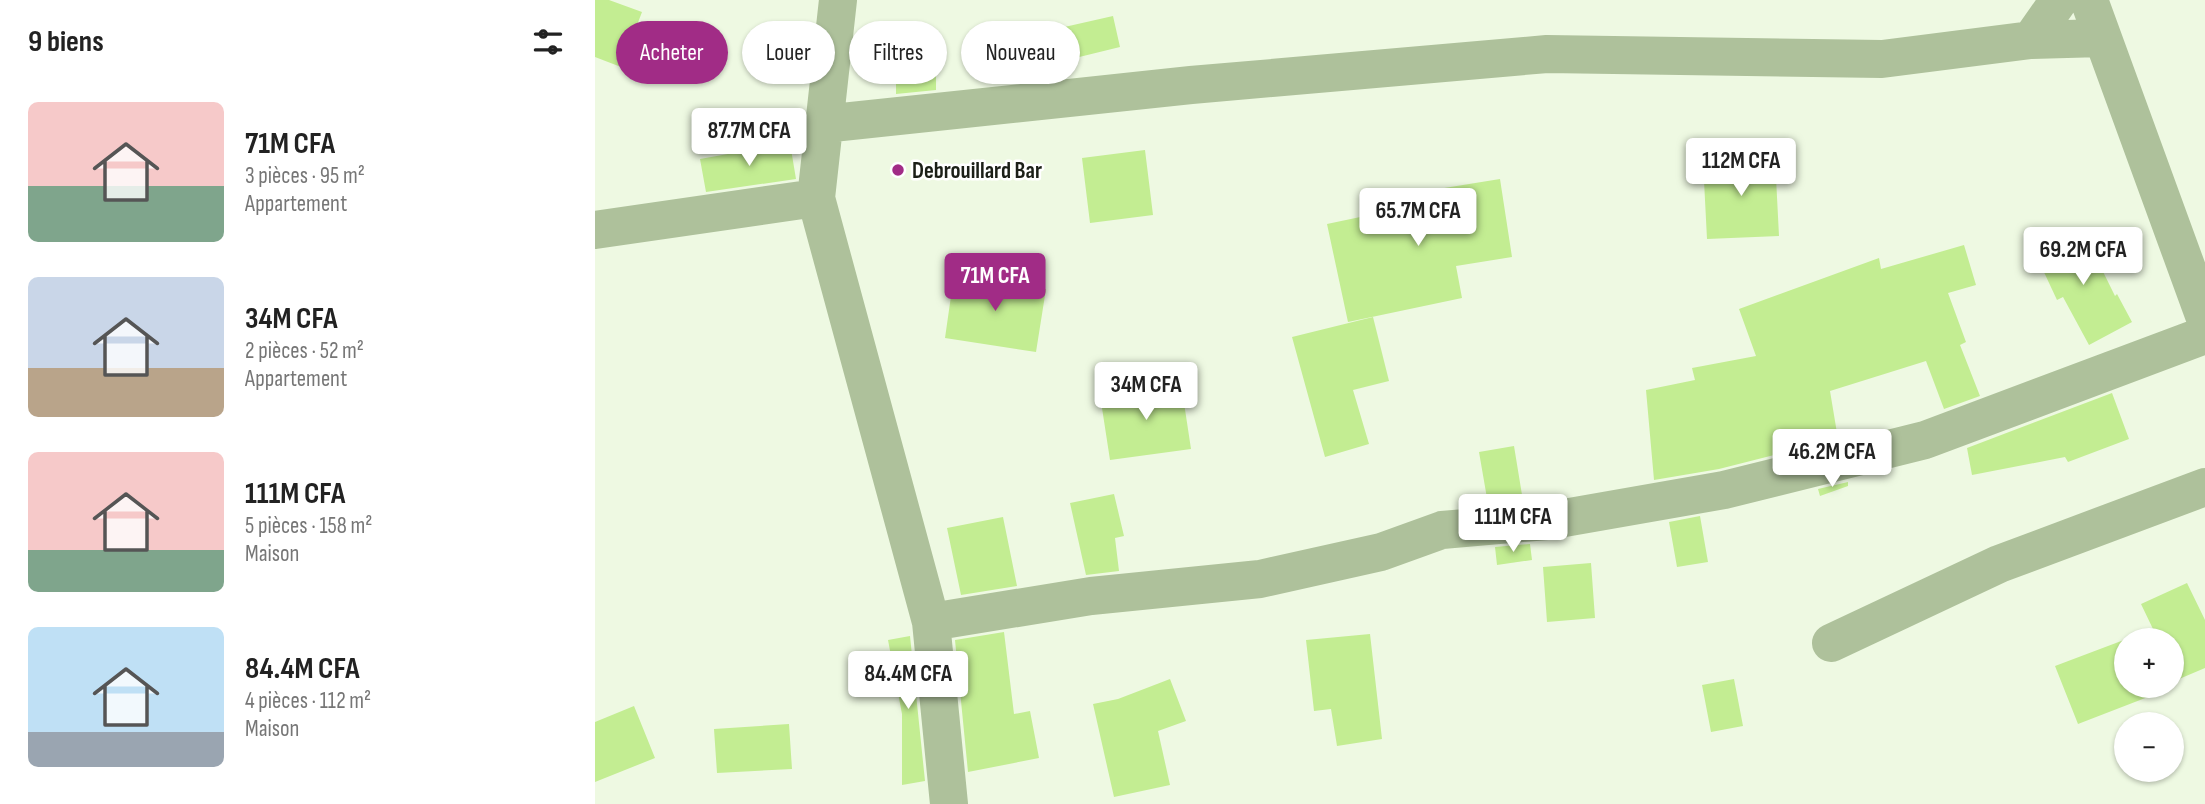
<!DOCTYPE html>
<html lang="fr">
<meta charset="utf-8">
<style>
body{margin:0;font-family:"Sofia Sans Condensed",sans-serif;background:#f6f6f6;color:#222;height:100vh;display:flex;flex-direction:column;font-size:26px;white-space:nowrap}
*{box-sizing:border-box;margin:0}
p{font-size:23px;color:#767676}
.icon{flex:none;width:38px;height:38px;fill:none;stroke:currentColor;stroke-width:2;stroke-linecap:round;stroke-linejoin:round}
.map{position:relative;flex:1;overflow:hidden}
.details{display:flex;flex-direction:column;background:#fff;width:595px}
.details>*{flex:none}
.guide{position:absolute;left:21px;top:21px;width:665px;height:63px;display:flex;gap:14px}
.controls{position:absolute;left:1519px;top:628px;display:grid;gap:14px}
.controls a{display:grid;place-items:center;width:70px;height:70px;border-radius:50%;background:#fff;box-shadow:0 2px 5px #0004;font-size:35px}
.price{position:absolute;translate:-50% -60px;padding:0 16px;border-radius:7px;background:#fff;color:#222;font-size:23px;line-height:46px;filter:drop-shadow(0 2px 4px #0008)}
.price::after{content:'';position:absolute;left:50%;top:42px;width:21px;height:16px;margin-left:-10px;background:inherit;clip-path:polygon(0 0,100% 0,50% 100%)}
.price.current{background:#a12c86;color:#fff}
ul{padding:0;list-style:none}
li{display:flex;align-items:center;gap:21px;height:175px;padding:0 28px}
li span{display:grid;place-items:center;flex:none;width:196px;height:140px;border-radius:10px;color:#555}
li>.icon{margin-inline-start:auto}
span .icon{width:84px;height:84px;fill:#fffc;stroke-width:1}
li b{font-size:30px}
h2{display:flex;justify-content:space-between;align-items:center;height:84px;padding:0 28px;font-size:30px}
.tag{padding:0 24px;border-radius:32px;background:#fff;box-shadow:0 2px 5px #0004;font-size:24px;line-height:63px}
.tag.current{background:#a12c86;color:#fff}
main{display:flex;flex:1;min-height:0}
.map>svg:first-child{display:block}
.building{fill:#c3ed92}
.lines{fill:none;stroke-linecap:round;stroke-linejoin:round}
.minor{stroke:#aec19b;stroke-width:38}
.poi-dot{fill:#a12c86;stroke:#fff;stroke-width:2.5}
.labels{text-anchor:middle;stroke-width:5;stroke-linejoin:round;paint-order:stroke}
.poi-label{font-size:23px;font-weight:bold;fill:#1b1f17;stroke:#fff;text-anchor:start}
</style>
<main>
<section class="details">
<h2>9 biens<svg class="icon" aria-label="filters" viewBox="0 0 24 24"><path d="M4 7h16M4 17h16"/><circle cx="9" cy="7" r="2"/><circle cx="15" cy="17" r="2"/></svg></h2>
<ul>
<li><span style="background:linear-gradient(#f6c9c9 60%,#7fa58c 0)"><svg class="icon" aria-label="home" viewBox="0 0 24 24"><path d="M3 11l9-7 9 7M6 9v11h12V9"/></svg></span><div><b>71M CFA</b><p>3 pièces · 95 m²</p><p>Appartement</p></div></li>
<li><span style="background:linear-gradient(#c9d6e8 65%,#b9a48a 0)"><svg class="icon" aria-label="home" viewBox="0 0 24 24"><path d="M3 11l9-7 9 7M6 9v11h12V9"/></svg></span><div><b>34M CFA</b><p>2 pièces · 52 m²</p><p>Appartement</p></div></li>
<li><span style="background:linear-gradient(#f6c9c9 70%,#7fa58c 0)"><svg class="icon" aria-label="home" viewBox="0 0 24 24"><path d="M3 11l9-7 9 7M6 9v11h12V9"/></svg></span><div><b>111M CFA</b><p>5 pièces · 158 m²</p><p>Maison</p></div></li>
<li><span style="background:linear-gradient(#bfe0f5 75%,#9aa5b1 0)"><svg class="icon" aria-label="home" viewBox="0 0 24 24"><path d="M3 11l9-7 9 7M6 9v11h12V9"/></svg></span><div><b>84.4M CFA</b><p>4 pièces · 112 m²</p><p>Maison</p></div></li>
</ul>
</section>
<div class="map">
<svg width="1610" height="804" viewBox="0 0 1610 804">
<rect width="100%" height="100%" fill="#eef9e2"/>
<path class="building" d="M 0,0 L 14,0 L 47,12 L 26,67 L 0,57 Z
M 518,16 L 525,47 L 472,60 L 465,28 Z
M 301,52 L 341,52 L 341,90 L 301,94 Z
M 195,143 L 201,179 L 111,192 L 105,159 Z
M 550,150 L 558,215 L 495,223 L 487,158 Z
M 1180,158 L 1184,236 L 1112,239 L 1108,161 Z
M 905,179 L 917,257 L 861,266 L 867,298 L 753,322 L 732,224 L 808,208 L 806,195 Z
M 1488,231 L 1520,296 L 1522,294 L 1537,322 L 1494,345 L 1468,297 L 1462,300 L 1440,253 Z
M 1369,245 L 1381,285 L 1353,293 L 1371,342 L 1365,345 L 1385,396 L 1349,409 L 1331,361 L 1235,391 L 1243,439 L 1124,469 L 1059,480 L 1051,390 L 1100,380 L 1097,368 L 1161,356 L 1144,309 L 1284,258 L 1286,269 Z
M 359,275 L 451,289 L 441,352 L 350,338 Z
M 778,317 L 794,381 L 758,390 L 774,444 L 730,457 L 697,337 Z
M 586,383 L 596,449 L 515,460 L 505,395 Z
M 1517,393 L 1534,439 L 1473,462 L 1470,457 L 1377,475 L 1372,448 Z
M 919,446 L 928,501 L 893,504 L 884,452 Z
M 1253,482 L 1253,486 L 1225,496 L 1223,489 Z
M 519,494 L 529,536 L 520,538 L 524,571 L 491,575 L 475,503 Z
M 1105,516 L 1113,562 L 1082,567 L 1074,522 Z
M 408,517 L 422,586 L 366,595 L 352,528 Z
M 935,544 L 937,560 L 902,565 L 900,547 Z
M 996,563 L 1000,618 L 952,622 L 948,567 Z
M 1592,583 L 1610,620 L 1610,668 L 1577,682 L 1577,640 L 1531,640 L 1531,686 L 1568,686 L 1557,691 L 1558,695 L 1483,724 L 1460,666 L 1558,629 L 1546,604 Z
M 409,632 L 419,714 L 435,711 L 444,758 L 373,772 L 360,640 Z
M 775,634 L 787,739 L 742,746 L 736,709 L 719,711 L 711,640 Z
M 315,636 L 330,781 L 307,785 L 307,714 L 293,640 Z
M 575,679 L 591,721 L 563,731 L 575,785 L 519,797 L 498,704 L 523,699 Z
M 1139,679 L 1148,726 L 1116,732 L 1107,685 Z
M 39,706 L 60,758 L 0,782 L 0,722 Z
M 194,724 L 197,769 L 122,773 L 119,729 Z"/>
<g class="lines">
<path class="minor" d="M 1494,0 L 1610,318
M 1436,40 L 1464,0
M 228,124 L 596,85 L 952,54 L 1287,59 L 1436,40 L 1507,38
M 221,198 L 243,0
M 0,230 L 221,198 L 336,622 L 354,804
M 336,622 L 496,596 L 665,579 L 786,552 L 847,530 L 952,521 L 1129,490 L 1330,440 L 1610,335
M 1236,643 L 1404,564 L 1610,487"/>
</g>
<circle class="poi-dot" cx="303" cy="170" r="7"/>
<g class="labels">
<g class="poi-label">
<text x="317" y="178">Debrouillard Bar</text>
</g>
</g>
</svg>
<div class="controls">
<a>+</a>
<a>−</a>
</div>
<b class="price" style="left:154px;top:168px">87.7M CFA</b>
<b class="price" style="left:1146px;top:198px">112M CFA</b>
<b class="price" style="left:823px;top:248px">65.7M CFA</b>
<b class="price" style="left:1488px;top:287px">69.2M CFA</b>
<b class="price current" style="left:400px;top:313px">71M CFA</b>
<b class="price" style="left:551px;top:422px">34M CFA</b>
<b class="price" style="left:1237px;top:489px">46.2M CFA</b>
<b class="price" style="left:918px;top:554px">111M CFA</b>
<b class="price" style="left:313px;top:711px">84.4M CFA</b>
<div class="guide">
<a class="tag current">Acheter</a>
<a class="tag">Louer</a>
<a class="tag">Filtres</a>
<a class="tag">Nouveau</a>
</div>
</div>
</main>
